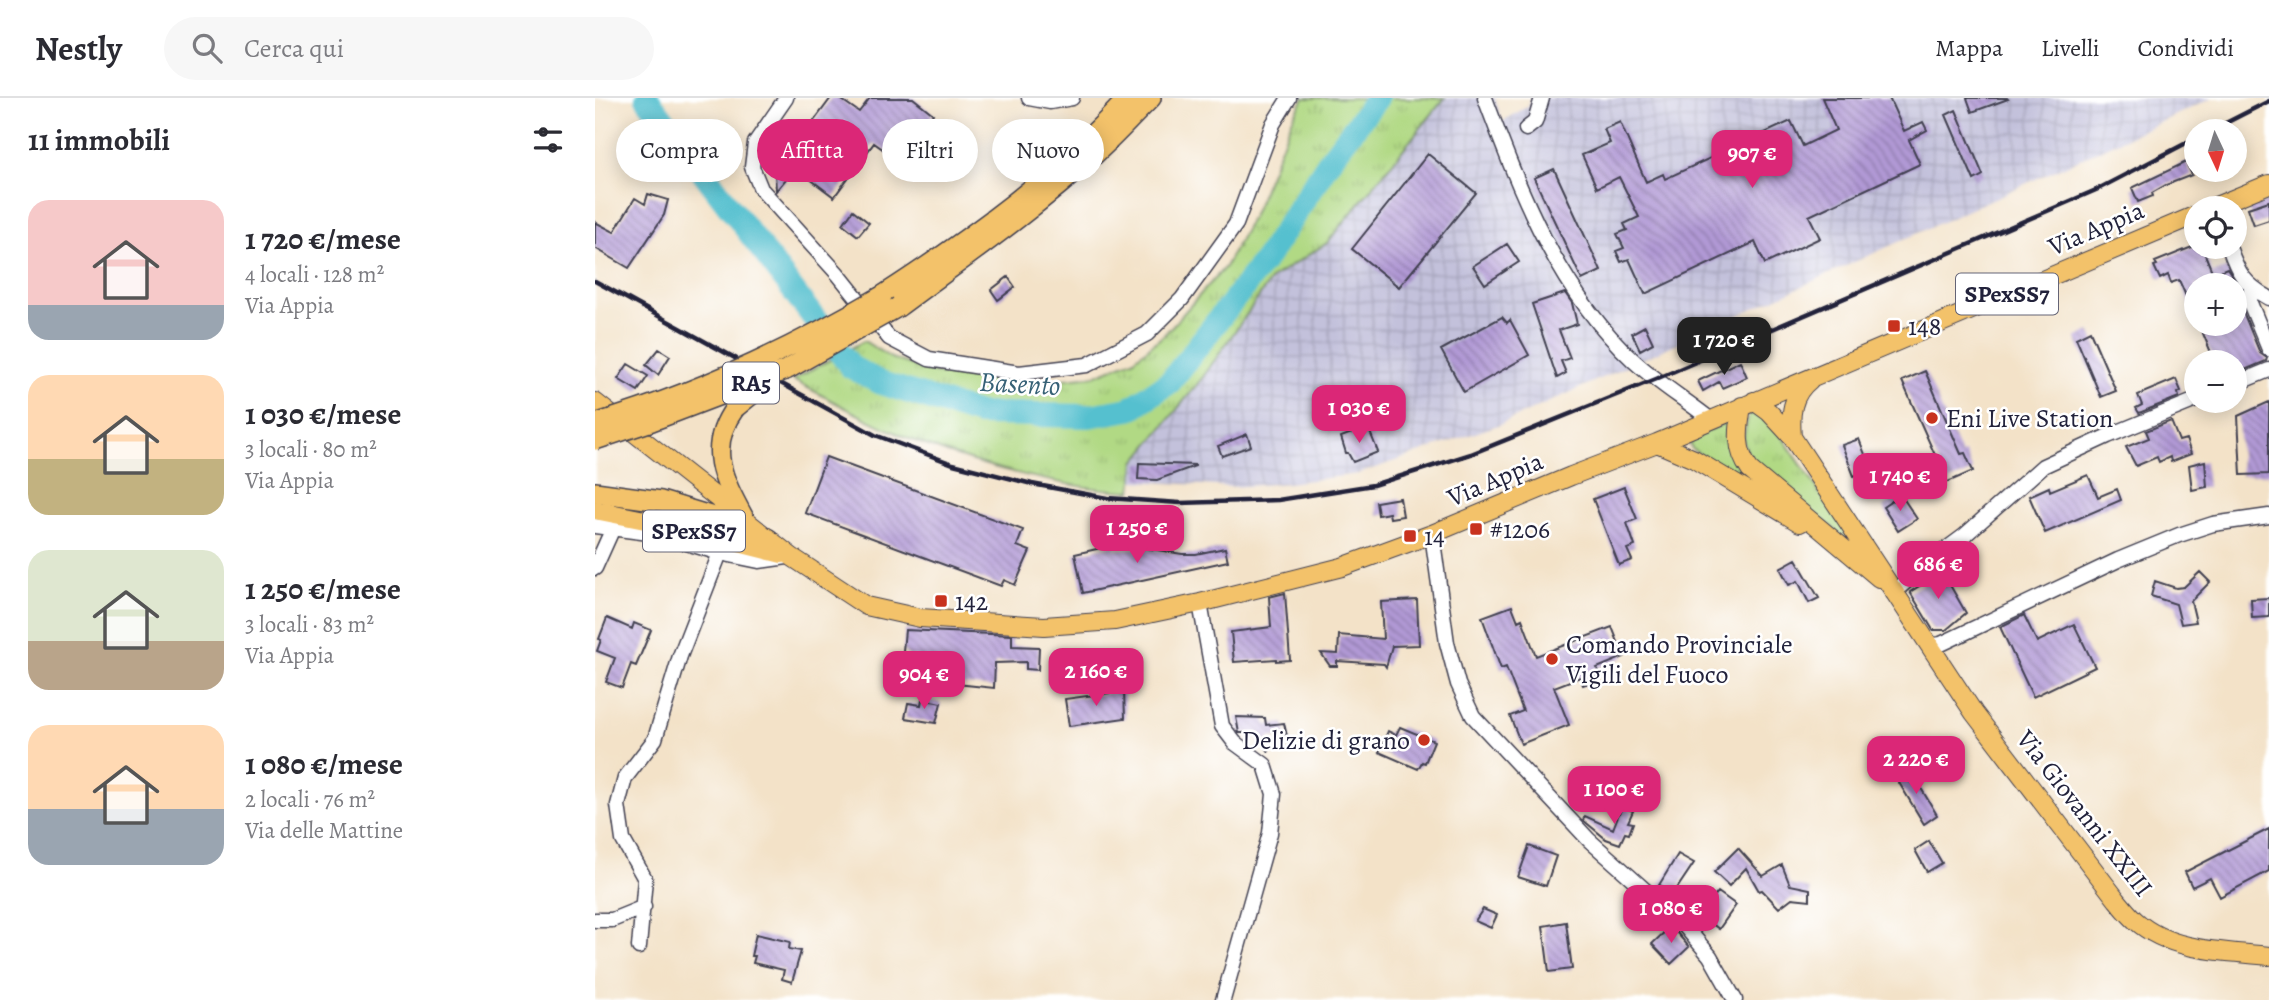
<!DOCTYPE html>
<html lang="it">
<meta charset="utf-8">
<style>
body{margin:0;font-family:Alegreya,serif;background:#f7f7f7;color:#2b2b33;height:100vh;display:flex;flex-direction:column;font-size:26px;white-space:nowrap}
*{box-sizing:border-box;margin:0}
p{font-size:23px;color:#7c7c81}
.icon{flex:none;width:38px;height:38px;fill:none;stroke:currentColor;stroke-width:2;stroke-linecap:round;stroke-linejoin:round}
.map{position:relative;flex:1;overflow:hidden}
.details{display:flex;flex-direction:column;background:#fff;width:595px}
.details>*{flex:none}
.guide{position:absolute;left:21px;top:21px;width:665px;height:63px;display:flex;gap:14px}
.needle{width:46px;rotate:176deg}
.tools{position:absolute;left:1589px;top:21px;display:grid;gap:14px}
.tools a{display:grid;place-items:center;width:63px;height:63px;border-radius:50%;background:#fff;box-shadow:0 4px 18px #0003;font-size:35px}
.price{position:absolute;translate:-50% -60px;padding:0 16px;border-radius:14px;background:#db2777;color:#fff;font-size:23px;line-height:46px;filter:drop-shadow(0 2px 4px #0008)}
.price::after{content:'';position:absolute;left:50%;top:42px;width:21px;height:16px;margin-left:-10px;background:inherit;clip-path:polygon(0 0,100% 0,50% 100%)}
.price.selected{background:#222;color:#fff}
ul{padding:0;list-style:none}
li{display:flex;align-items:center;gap:21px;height:175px;padding:0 28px}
li span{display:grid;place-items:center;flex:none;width:196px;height:140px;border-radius:21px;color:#555}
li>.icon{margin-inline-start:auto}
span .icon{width:84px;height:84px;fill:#fffc;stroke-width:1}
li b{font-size:30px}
h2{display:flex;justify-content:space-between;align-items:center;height:84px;padding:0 28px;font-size:30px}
.chip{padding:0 24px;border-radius:32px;background:#fff;box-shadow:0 4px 18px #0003;font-size:24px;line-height:63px}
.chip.selected{background:#db2777;color:#fff}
header{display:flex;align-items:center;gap:42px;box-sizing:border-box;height:98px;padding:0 35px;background:#fff;border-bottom:2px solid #e1e1e2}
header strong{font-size:33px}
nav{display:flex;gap:38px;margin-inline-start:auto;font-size:24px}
.search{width:490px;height:63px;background:#f7f7f7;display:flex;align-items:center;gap:18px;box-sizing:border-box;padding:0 24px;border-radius:38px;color:#7c7c81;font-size:26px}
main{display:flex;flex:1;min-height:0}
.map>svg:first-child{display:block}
.industrial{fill:url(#industrial-grid)}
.grass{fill:url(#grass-tufts);stroke:#6a7e60;stroke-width:2}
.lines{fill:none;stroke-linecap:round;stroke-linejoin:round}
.river{stroke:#55c0cf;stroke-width:24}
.building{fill:url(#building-back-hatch)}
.minor-casing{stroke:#413f50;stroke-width:17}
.major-casing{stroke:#413f50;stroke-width:20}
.highway-casing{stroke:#413f50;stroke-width:22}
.minor{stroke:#fff;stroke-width:14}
.major{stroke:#f3c26a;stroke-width:18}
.highway{stroke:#f3c26a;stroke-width:19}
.rail{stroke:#22223b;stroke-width:4.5}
.highway-bridge-casing{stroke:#413f50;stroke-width:22;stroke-linecap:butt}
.highway-bridge{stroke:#f3c26a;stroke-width:19}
.poi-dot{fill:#c8321e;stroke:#fff;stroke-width:2.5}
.labels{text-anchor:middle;stroke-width:5;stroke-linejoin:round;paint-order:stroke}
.shield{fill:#fff;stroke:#646476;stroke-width:2}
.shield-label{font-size:24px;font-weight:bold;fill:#22223b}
.street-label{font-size:26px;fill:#22223b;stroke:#fff}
.poi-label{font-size:26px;fill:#22223b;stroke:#fff;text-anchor:start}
.water-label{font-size:28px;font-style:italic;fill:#366176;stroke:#fff}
</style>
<header>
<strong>Nestly</strong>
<div class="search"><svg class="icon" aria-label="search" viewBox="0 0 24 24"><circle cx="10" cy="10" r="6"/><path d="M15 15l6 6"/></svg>Cerca qui</div>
<nav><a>Mappa</a><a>Livelli</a><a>Condividi</a></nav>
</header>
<main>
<section class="details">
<h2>11 immobili<svg class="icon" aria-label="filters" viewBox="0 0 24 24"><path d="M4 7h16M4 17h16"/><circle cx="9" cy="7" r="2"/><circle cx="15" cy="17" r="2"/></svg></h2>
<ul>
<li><span style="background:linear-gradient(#f6c9c9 75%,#9aa5b1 0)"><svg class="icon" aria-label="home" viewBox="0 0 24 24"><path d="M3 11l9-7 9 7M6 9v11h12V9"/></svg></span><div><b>1 720 €/mese</b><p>4 locali · 128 m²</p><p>Via Appia</p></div></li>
<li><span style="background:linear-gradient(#ffd9b3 60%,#c2b280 0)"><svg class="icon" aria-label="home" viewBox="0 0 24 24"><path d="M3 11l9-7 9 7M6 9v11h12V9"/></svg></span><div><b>1 030 €/mese</b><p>3 locali · 80 m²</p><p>Via Appia</p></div></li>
<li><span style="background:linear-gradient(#dfe7d0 65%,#b9a48a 0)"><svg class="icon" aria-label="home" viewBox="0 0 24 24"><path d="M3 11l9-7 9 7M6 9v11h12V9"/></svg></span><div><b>1 250 €/mese</b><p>3 locali · 83 m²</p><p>Via Appia</p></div></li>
<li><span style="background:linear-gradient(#ffd9b3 60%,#9aa5b1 0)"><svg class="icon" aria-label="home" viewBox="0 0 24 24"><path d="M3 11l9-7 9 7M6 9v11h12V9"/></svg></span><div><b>1 080 €/mese</b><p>2 locali · 76 m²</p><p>Via delle Mattine</p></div></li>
</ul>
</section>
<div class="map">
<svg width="1674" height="902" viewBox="0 0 1674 902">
<defs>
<pattern id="industrial-grid" width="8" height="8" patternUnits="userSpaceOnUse" patternTransform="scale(1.75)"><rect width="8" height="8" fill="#c3c1db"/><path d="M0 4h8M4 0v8" fill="none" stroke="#a7a6bd"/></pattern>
<pattern id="grass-tufts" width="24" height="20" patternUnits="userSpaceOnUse" patternTransform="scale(1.75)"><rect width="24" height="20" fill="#b1d984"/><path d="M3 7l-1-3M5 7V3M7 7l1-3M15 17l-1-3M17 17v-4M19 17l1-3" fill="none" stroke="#98ba73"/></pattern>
<pattern id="building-back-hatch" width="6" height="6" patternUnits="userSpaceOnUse" patternTransform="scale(1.75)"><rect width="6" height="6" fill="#b199d5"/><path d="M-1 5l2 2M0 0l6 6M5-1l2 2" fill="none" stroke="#907cae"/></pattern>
</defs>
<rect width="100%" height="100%" fill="#fff"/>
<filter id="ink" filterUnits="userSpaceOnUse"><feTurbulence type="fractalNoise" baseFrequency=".0143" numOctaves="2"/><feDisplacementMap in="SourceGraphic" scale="14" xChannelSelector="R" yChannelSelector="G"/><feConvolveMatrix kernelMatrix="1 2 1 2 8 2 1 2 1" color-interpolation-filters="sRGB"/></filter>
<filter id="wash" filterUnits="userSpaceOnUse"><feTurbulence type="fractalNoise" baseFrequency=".00686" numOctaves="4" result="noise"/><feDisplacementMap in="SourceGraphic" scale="28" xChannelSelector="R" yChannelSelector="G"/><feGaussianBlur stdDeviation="1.57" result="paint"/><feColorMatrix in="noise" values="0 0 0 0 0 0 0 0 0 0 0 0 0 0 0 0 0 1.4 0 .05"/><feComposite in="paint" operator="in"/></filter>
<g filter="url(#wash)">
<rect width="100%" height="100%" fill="#f3e2c8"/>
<path class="industrial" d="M 850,0 L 900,0 L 907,24 L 933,8 L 935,0 L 1618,0 L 906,326 L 763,376 L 693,385 L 637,389 L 539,383 L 540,364 L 608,279 L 677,180 L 732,145 Z"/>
<path class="grass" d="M 709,0 L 850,0 L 732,145 L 677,180 L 608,279 L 540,364 L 537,393 C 477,392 384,368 328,346 C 283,329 240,304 198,282 L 269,243 L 296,260 L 340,275 L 441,284 L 499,278 L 538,262 L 569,237 L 630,169 L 658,117 L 698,20 Z
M 1154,316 C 1166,316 1175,325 1183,333 L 1259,444 L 1255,444 L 1155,364 L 1148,341 Z
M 1136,322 C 1135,333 1133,345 1137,356 C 1145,381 1176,398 1196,415 L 1097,351 L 1095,347 L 1099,339 Z"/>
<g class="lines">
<path class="river" d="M 52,0 L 256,269 L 286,285 L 384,316 L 494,318 L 535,311 L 575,284 L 672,159 L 734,63 L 782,0"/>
</g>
<g id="blocks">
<path class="building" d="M 236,0 L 244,0 L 264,14 L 275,0 L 318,0 L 338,16 L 303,62 L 279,45 L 239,99 L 190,62 Z
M 1227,0 L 1294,0 L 1309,33 L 1328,24 L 1332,32 L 1314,42 L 1325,66 L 1214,118 L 1225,140 L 1170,166 L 1160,144 L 1050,196 L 1034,161 L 1026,164 L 1021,153 L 1029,150 L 1022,136 L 1032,132 L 1029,126 L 1044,119 L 1024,79 L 1002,90 L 987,57 L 1015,45 L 1009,31 L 1025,24 L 1051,84 L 1068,76 L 1070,81 L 1196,23 L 1208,48 L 1241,32 Z
M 1372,0 L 1412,0 L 1413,1 L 1377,14 Z
M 1361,12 L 1388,77 L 1379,82 L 1351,17 Z
M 186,52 L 191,81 L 181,93 L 180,73 L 175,73 L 172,55 Z
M 833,56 L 881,95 L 804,189 L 757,151 Z
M 1591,64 L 1597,77 L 1571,87 L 1557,95 L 1558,98 L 1543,104 L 1537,90 Z
M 959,71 L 1006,173 L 987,182 L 939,80 Z
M 53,96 L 73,102 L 69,117 L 34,170 L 0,150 L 0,124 L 19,134 L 40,100 L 50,106 Z
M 1674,103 L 1674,122 L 1659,127 L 1653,110 Z
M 258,112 L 274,125 L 263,138 L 248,126 Z
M 912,146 L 924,164 L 890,186 L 878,168 Z
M 1597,149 L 1607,149 L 1618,176 L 1632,170 L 1646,191 L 1646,209 L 1665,255 L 1672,260 L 1671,263 L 1640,276 L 1640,264 L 1620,264 L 1604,226 L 1640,226 L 1640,187 L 1601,187 L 1601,221 L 1584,182 L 1576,185 L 1573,177 L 1565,181 L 1559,168 L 1562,167 L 1560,164 Z
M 413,179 L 420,189 L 403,202 L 396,192 Z
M 970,195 L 977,205 L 982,226 L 964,232 L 975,260 L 966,263 L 971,275 L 962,280 L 937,206 Z
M 907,219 L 912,225 L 915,222 L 934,257 L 869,294 L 846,252 Z
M 1050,228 L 1058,245 L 1045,252 L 1037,235 Z
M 1495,233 L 1521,293 L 1506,299 L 1481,240 Z
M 64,251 L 75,258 L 63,277 L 51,267 Z
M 1145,263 L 1152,279 L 1127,290 L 1124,284 L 1108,293 L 1103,283 Z
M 33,266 L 53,278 L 43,293 L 23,281 Z
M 1330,273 L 1366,356 L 1370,355 L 1378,373 L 1346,387 L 1338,369 L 1344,366 L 1307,283 Z
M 1581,281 L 1586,293 L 1583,295 L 1584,299 L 1544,315 L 1541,310 L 1547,307 L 1543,297 Z
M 1674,304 L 1674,376 L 1646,377 L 1643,318 Z
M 1576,323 L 1584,343 L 1591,341 L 1596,356 L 1576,364 L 1575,359 L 1564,364 L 1562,359 L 1541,368 L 1531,349 L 1554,340 L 1551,333 Z
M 773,329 L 783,354 L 758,364 L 753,355 L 751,355 L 746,339 Z
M 652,336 L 656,348 L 627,358 L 623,348 Z
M 1264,341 L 1276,372 L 1259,378 L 1247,347 Z
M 231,359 L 428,432 L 422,448 L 435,453 L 420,487 L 409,482 L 406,488 L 210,415 Z
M 1610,363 L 1612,389 L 1597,392 L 1594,367 Z
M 544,365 L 600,367 L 600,368 L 562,382 L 543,381 Z
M 1493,377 L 1503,399 L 1522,391 L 1526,402 L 1450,435 L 1434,398 L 1454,389 L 1455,393 Z
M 1029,389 L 1042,421 L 1032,425 L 1040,448 L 1032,451 L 1037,462 L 1024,467 L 998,401 Z
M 1306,397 L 1322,421 L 1303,433 L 1288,409 Z
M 805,400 L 808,418 L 795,420 L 794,415 L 783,417 L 781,404 Z
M 519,447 L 520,451 L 550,450 L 587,456 L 601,456 L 630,450 L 633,463 L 488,495 L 480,456 Z
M 1201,461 L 1224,500 L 1214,505 L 1203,483 L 1194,487 L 1185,470 Z
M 1344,468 L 1371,515 L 1351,532 L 1338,532 L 1315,494 L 1329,485 L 1327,482 Z
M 1605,474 L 1615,484 L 1596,503 L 1601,524 L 1586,526 L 1581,506 L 1556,498 L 1560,483 L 1581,490 L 1589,489 Z
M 690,495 L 695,562 L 681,563 L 681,561 L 639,564 L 636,534 L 676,529 L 674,499 Z
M 1674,500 L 1674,519 L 1657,520 L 1656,501 Z
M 822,502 L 824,547 L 797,548 L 791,569 L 789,566 L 742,563 L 742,568 L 735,568 L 726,555 L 743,556 L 744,537 L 788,541 L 786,504 Z
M 917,508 L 923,523 L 927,521 L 941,558 L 1017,529 L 1029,559 L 1002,570 L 1005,576 L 998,578 L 1000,583 L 988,587 L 985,579 L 959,589 L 974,627 L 926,646 L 915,618 L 928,613 L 911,569 L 906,571 L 887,519 Z
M 1429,517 L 1442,544 L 1479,526 L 1500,569 L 1438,599 L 1405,529 Z
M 12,520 L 37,531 L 39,525 L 56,532 L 41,568 L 36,566 L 27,590 L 11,584 L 20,560 L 2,553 L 6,542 L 4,541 Z
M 310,532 L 417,537 L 417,548 L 444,549 L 443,572 L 431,571 L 431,564 L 400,565 L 399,590 L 352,585 L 353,570 L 322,564 L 323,559 L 314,558 L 308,553 Z
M 529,593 L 530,620 L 474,628 L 470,601 Z
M 327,601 L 346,605 L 341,625 L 310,620 L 313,605 L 326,607 Z
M 641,619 L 670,620 L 671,627 L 689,625 L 692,638 L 673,640 L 674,654 L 663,635 L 644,635 Z
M 805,629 L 839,643 L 830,665 L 827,664 L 823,671 L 784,654 L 793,633 L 801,637 Z
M 1314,670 L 1342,717 L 1329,726 L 1300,678 Z
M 1027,708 L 1038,713 L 1033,724 L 1038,725 L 1034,736 L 1030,735 L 1025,746 L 1011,741 L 988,722 L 990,718 L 1018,731 Z
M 1674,731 L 1674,773 L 1625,799 L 1615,780 L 1597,789 L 1590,774 Z
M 1334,743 L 1347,765 L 1332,774 L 1320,752 Z
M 934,748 L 961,758 L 951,788 L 923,779 Z
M 1143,750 L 1168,778 L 1187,767 L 1195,787 L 1215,791 L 1215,802 L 1197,800 L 1184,810 L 1167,792 L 1164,793 L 1151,770 L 1134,788 L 1119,774 Z
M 1083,756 L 1099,765 L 1079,795 L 1064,787 Z
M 1123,794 L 1141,807 L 1124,831 L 1105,817 Z
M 888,811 L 902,817 L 896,830 L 880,823 Z
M 971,824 L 977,871 L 954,874 L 948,828 Z
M 1076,828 L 1094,849 L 1076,866 L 1057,846 Z
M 161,836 L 195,844 L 194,851 L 206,853 L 197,884 L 187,881 L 189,872 L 158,865 L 160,858 L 156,858 Z"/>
</g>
</g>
<g filter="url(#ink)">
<use href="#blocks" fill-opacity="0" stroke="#413f50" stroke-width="2"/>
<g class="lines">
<g class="minor-casing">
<path id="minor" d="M 191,0 L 160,45 L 157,69 L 166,91 L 243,176 L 294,240 L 334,261 L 424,275 L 492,267 L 552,236 L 587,201 L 641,126 L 678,26 L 694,0
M 434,0 L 455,4 L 477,0
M 890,0 C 925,94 964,194 1039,263 C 1063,285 1091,302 1116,322
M 931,31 L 940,24 L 947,0
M 1634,149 C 1643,175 1649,186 1674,200
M 1656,189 L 1655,205 L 1674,251
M 1640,286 L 1674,272
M 0,428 L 62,436 L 125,455 L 164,463 L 192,459
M 837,436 L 852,545 L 863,586 L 878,618 L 994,742 L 1088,826 L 1115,858 L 1140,902
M 0,470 L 18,430
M 1298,495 L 1331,466 L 1369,438 L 1448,368 L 1513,338 L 1601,302
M 605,505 L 627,628 L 640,645 L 670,667 L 679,696 L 675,735 L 628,902
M 1335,548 L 1346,546 L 1523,462 L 1584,437 L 1618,426 L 1674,418
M 0,822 L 17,822 L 49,809
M 44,849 L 50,781 L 28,742 L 23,707 L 30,680 L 60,641 L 85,558 L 125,455"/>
</g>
<g class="major-casing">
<path id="major" d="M 1616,110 L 1674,86
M 1159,303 L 1174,314 L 1197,339 L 1379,615 L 1522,802 C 1528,809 1534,817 1541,823 C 1576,854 1630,853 1674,858
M 0,304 L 197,459 L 271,508 L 325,520 L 449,528 L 520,523 L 605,505 L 747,469 L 837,436 L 976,378 L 1062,345 L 1601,117
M 1147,308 C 1143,332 1140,352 1155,372 L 1284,480
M 1197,339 C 1195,317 1196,297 1215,282
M 1062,345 L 1099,361 L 1205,425
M 0,412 L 65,425 L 187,456"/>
</g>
<g class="highway-casing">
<path id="highway" d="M 287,198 C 375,141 462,78 533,0
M 303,209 C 369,160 438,112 499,57 C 519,39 537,19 556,0
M 140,310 C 110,351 129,383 150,422
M 0,394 L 66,403 L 132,423 L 174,441"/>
</g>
<use href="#minor" class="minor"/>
<use href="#major" class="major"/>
<use href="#highway" class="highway"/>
<path class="rail" d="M 1615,33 L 1674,3
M 0,183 L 280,337 L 358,366 L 437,386 L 512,400 L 585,405 L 683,402 L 778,387 L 876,356 L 1061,281 L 1501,92 L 1601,40"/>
<g class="highway-bridge-casing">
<path id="highway-bridge" d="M 140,310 L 172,284
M 0,326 C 100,296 197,251 287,198
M 0,342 L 57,323 L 193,271 L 303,209"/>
</g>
<use href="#highway-bridge" class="highway-bridge"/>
</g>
</g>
<g class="poi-dot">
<rect x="1292" y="221" width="14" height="14" rx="3.5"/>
<circle cx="1337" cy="320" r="7"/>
<rect x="874" y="424" width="14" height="14" rx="3.5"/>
<rect x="808" y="431" width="14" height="14" rx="3.5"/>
<rect x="339" y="496" width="14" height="14" rx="3.5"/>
<circle cx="957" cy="561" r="7"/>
<circle cx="829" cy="642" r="7"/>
</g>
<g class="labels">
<g class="shield">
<rect x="1361" y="175.5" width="102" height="41" rx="5"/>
<rect x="128" y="264.5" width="56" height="41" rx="5"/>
<rect x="48" y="412.5" width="102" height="41" rx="5"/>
</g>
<g class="shield-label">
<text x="1412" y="204">SPexSS7</text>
<text x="156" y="293">RA5</text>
<text x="99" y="441">SPexSS7</text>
</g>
<g class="street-label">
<text transform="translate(1501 130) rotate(-23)" y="9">Via Appia</text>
<text transform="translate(900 381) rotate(-23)" y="9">Via Appia</text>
<text transform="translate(1490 715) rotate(52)" y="9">Via Giovanni XXIII</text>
</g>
<g class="poi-label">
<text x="1313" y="237">148</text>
<text x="1351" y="329">Eni Live Station</text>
<text x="895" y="440">#1206</text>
<text x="829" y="447">14</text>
<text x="360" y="512">142</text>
<text x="971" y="555">Comando Provinciale<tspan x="971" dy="30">Vigili del Fuoco</tspan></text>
<text x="815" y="651" text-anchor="end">Delizie di grano</text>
</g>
<g class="water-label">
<text transform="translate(425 285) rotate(3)" y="10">Basento</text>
</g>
</g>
</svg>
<div class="tools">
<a><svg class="needle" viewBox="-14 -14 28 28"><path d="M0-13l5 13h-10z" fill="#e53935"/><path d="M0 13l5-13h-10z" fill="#7c7c81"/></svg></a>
<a><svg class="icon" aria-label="locate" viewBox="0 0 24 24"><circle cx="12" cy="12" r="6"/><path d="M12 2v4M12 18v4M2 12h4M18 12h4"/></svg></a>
<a>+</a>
<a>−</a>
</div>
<b class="price" style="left:1157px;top:92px">907 €</b>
<b class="price selected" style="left:1129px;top:279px">1 720 €</b>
<b class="price" style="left:764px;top:347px">1 030 €</b>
<b class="price" style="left:1305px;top:415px">1 740 €</b>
<b class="price" style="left:542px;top:467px">1 250 €</b>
<b class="price" style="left:1343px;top:503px">686 €</b>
<b class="price" style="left:501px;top:610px">2 160 €</b>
<b class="price" style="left:329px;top:613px">904 €</b>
<b class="price" style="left:1321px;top:698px">2 220 €</b>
<b class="price" style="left:1019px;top:728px">1 100 €</b>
<b class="price" style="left:1076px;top:847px">1 080 €</b>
<div class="guide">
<a class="chip">Compra</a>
<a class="chip selected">Affitta</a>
<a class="chip">Filtri</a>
<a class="chip">Nuovo</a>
</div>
</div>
</main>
